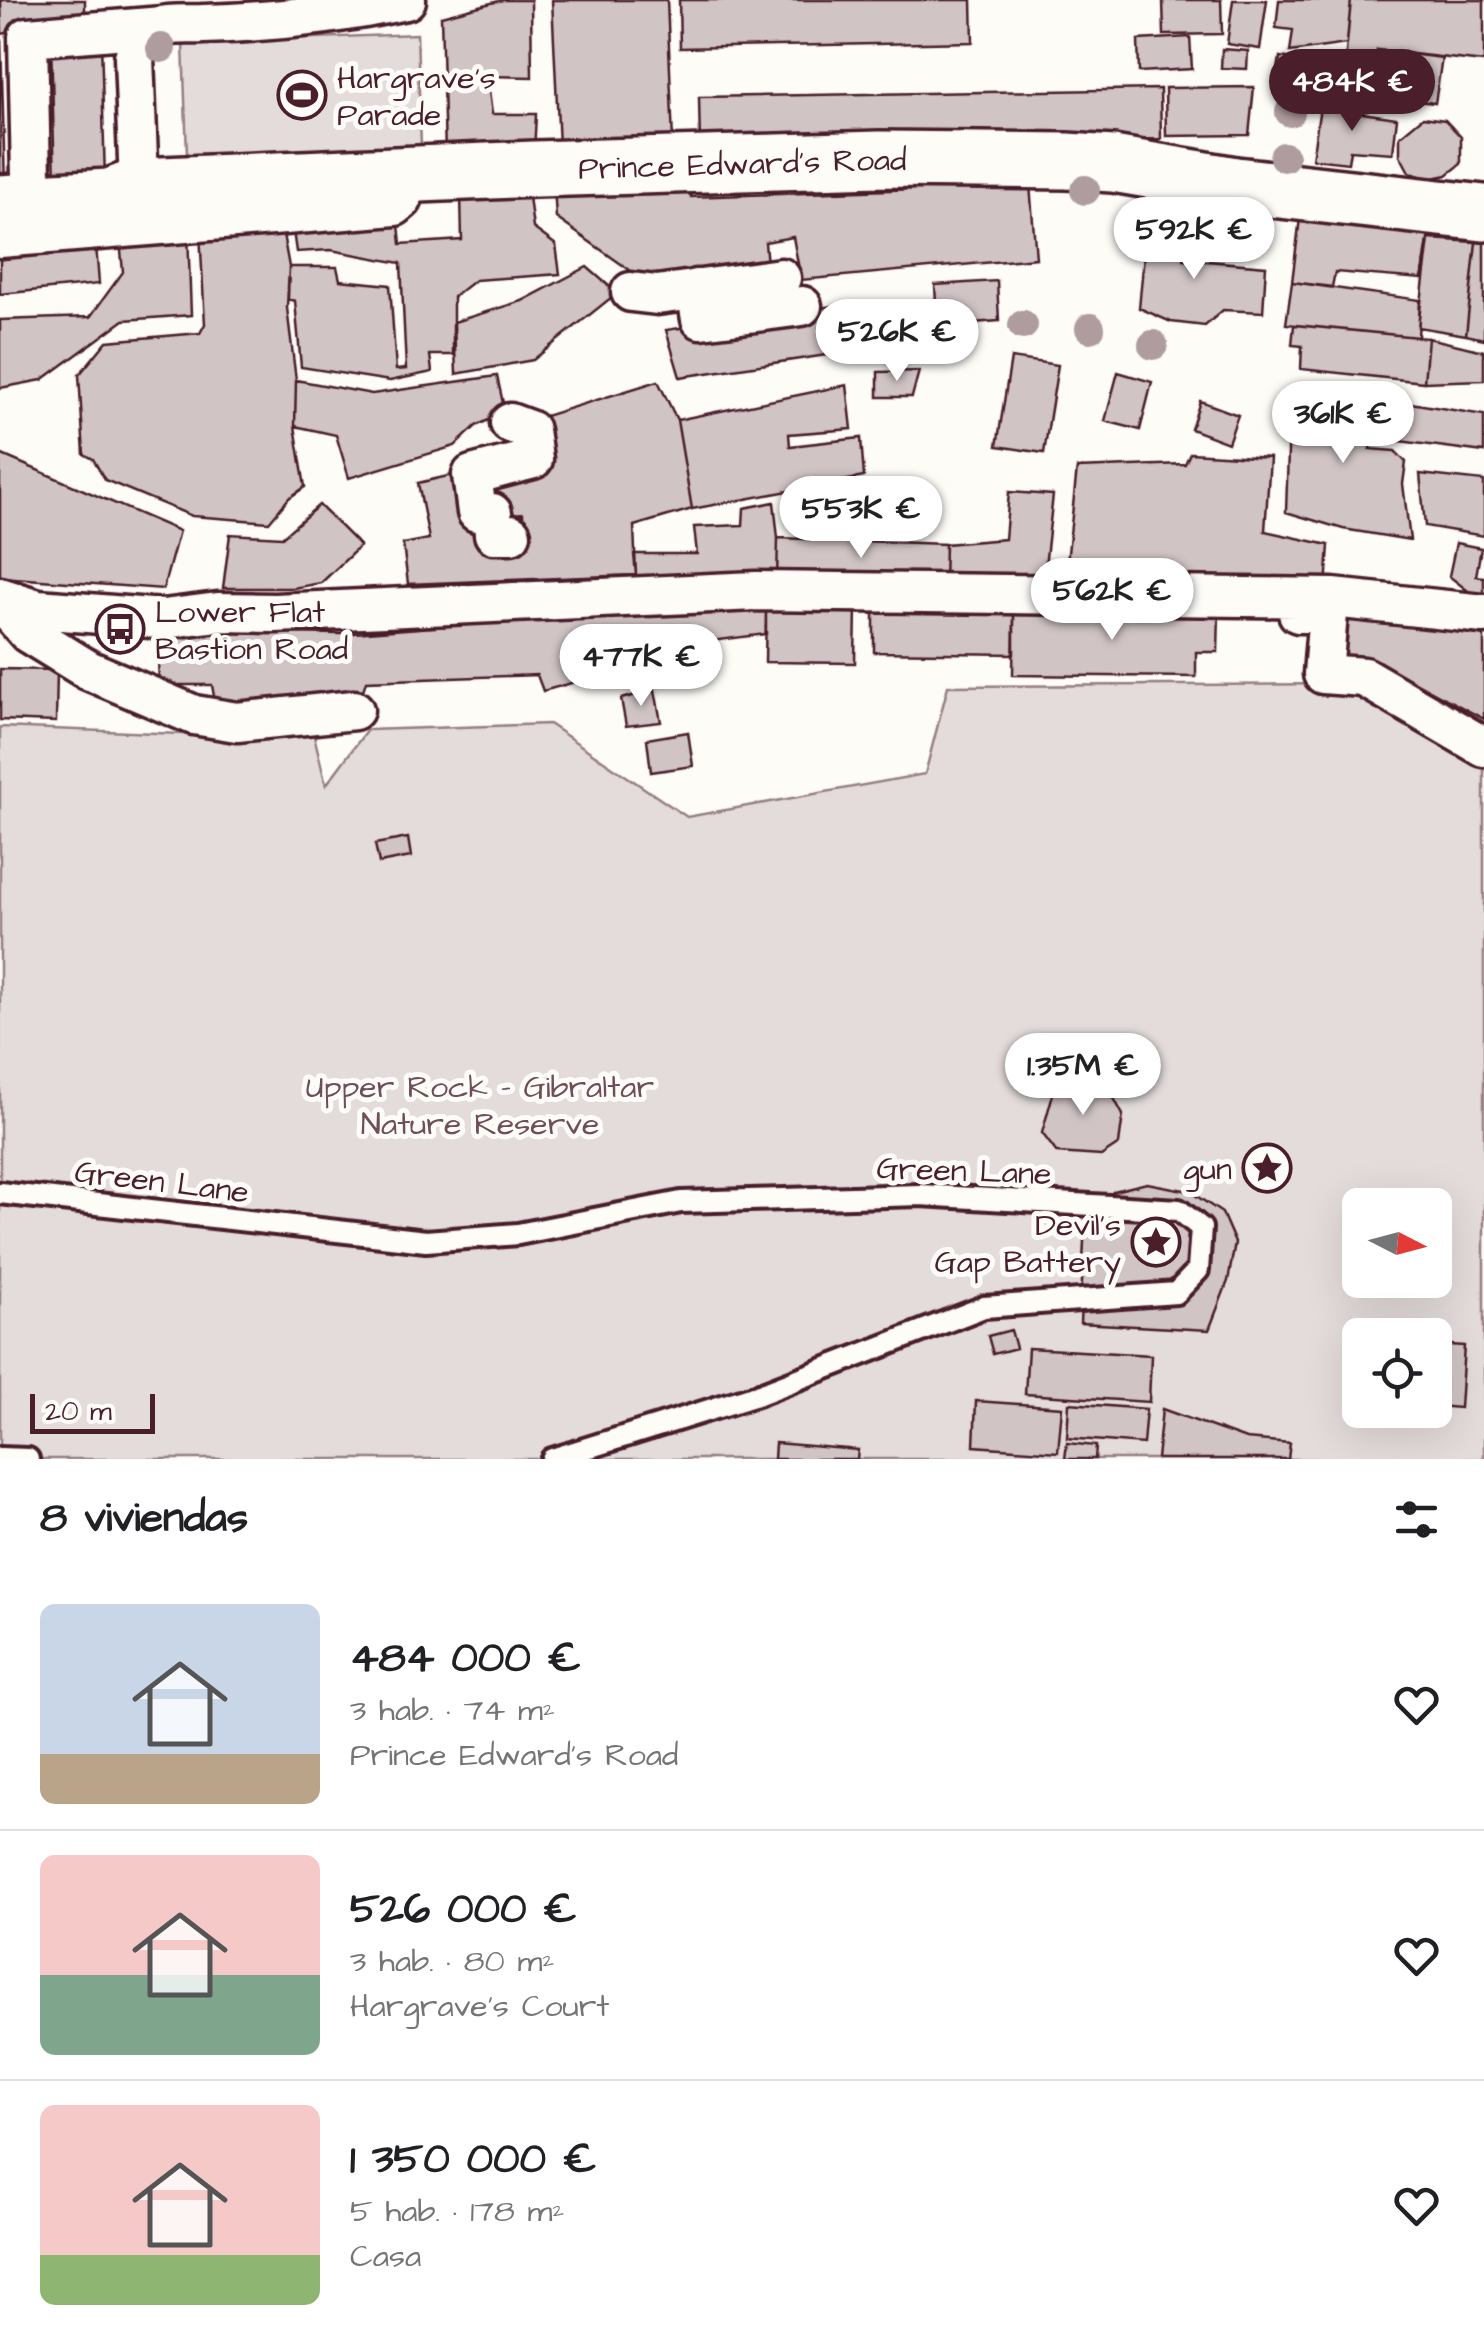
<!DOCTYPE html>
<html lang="es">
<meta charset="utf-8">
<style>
body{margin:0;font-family:"Architects Daughter",sans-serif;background:#f2f2f2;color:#202124;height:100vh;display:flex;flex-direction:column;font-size:38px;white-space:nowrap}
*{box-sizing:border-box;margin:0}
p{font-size:32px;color:#757577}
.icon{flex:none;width:55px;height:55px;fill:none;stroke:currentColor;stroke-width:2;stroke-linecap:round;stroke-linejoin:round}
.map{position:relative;height:1459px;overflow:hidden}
.side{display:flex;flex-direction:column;background:#fff;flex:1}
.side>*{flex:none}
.needle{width:65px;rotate:96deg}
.tools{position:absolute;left:1342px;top:1188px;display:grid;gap:20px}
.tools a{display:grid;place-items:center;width:110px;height:110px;border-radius:15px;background:#fff;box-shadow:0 10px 40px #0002;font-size:50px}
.scale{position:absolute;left:30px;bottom:25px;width:125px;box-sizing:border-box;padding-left:10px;border:5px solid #4a1f2b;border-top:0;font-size:28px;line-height:35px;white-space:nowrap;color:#4a1f2b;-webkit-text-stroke:8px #fdfcf7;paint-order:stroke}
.price{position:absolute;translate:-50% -85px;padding:0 22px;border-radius:35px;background:#fff;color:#222;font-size:32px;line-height:65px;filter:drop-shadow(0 2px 5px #0008)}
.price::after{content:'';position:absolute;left:50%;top:60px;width:30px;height:22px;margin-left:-15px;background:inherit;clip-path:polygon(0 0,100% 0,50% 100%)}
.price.on{background:#4a1f2b;color:#fff}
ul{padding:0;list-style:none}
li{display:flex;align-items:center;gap:30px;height:250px;padding:0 40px}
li+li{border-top:2px solid #e0e0e0}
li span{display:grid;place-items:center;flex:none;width:280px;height:200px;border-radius:15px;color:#555}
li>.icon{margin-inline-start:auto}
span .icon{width:120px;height:120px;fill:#fffc;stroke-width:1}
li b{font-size:42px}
h2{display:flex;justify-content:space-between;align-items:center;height:120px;padding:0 40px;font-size:42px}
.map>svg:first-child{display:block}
.green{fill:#e3dcda;stroke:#967e82;stroke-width:2.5;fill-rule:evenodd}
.building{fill:#d0c5c4;stroke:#4a1f2b;stroke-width:2.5}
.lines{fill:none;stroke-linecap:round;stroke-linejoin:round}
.lane-casing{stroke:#4a1f2b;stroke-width:28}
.street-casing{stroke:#4a1f2b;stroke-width:45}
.secondary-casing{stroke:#4a1f2b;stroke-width:62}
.lane{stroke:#fdfcf7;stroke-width:20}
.street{stroke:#fdfcf7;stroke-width:38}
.secondary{stroke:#fdfcf7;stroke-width:55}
.tree{fill:#af9c9f}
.labels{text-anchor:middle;stroke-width:10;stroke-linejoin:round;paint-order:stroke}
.poi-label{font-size:32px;fill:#4a1f2b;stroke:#fdfcf7;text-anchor:start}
.street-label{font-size:32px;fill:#4a1f2b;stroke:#fdfcf7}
.park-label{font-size:32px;fill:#704e57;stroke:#fdfcf7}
</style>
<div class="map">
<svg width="1484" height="1459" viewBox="0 0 1484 1459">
<rect width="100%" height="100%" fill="#fdfcf7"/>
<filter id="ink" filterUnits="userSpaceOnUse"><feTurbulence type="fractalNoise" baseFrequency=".01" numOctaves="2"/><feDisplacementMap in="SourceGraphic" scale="20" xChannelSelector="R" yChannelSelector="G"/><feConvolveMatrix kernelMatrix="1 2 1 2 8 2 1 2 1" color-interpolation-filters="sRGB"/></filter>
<g filter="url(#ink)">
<path class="green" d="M 417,34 L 421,146 L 187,155 L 183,43 Z
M 1363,684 L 1484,758 L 1484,1459 L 0,1459 L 0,727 L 234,736 L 312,727 L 326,785 L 367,730 L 549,724 L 687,817 L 925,774 L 948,686 ZM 1360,1205 L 1435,1205 L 1435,1280 L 1360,1280 ZM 1360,1335 L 1435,1335 L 1435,1410 L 1360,1410 Z"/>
<path class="building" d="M 0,0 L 5,188 L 0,188 Z
M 1,0 L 85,0 L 85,15 L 2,34 Z
M 503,0 L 531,0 L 532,77 L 487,76 L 492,114 L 536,114 L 534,153 L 445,153 L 441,16 Z
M 552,0 L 667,0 L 673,141 L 559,146 Z
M 679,0 L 972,0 L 973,42 L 680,48 Z
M 1163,0 L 1221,0 L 1222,34 L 1164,35 Z
M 1233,0 L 1267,0 L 1260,49 L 1227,44 Z
M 1279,0 L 1351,0 L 1347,44 L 1290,52 L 1293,30 L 1276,28 Z
M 1351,0 L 1484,0 L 1484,62 L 1377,50 L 1373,106 L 1341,104 Z
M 1190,37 L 1192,69 L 1139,72 L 1138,40 Z
M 101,39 L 105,180 L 55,182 L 51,40 Z
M 1222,49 L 1248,51 L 1247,69 L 1221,68 Z
M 1377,50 L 1442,58 L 1435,103 L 1374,96 Z
M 1280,57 L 1294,59 L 1291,79 L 1277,77 Z
M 1254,87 L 1249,135 L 1166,136 L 1165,88 Z
M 1160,89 L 1161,139 L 700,146 L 699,97 Z
M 1320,107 L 1397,118 L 1393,153 L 1350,150 L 1348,163 L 1312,159 Z
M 1423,117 L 1445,120 L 1461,137 L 1461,164 L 1447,175 L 1428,179 L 1409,172 L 1400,155 L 1400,136 Z
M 690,180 L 691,197 L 1030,185 L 1036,258 L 801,280 L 793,237 L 765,242 L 767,265 L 641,278 L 556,218 L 554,186 Z
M 528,189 L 533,228 L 556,245 L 560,274 L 475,280 L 453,297 L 453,355 L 430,355 L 432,372 L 390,381 L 301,367 L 295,301 L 288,299 L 289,267 L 337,267 L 340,280 L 390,285 L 396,370 L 406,369 L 401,263 L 331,250 L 296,252 L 292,224 L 398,215 L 401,244 L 462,240 L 461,194 Z
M 187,204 L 191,315 L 124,320 L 42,380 L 0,388 L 0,320 L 90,317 L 123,272 L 117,209 Z
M 1300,218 L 1429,233 L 1422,279 L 1335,272 L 1332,287 L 1292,282 Z
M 281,223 L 289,267 L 287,308 L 296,380 L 295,426 L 305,487 L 289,498 L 269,522 L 192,516 L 105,480 L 93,459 L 84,454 L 79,375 L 107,341 L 200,333 L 205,324 L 200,232 Z
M 1147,224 L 1186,228 L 1184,259 L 1266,266 L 1263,312 L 1223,310 L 1205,326 L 1171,322 L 1139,308 Z
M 1429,239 L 1476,242 L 1466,335 L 1418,327 Z
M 1476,242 L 1484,243 L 1484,339 L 1466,335 Z
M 96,245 L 99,284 L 0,294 L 0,255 Z
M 587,267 L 617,293 L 533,360 L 456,374 L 454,322 L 522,301 Z
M 997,281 L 999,321 L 958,324 L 959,341 L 874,346 L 871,307 L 936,303 L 935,285 Z
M 1292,282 L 1420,300 L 1418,337 L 1286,324 Z
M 841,305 L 847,352 L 680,377 L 666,330 Z
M 1294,325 L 1428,338 L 1424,382 L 1301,369 L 1302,346 L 1292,345 Z
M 1428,338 L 1484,351 L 1484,380 L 1424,382 Z
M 1011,358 L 1058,365 L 1044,453 L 997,446 Z
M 919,371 L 912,397 L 878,397 L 878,372 Z
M 1118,372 L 1152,382 L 1140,430 L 1105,421 Z
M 497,376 L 505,412 L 476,426 L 455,446 L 349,478 L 336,435 L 295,426 L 296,380 L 372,394 Z
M 658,381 L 677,420 L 692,509 L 634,526 L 636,575 L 408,584 L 403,544 L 429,539 L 418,483 L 465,472 L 481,537 L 486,543 L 523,541 L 523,513 L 499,515 L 495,502 L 484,504 L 481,481 L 544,473 L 535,419 Z
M 847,385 L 852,429 L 789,434 L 790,446 L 861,438 L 864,477 L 692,509 L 677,420 Z
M 1290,390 L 1380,398 L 1376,438 L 1370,449 L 1395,451 L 1406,462 L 1403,484 L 1410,540 L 1343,529 L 1286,512 Z
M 1380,398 L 1484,415 L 1484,452 L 1376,438 Z
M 1200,401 L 1238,415 L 1228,443 L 1191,429 Z
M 1190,453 L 1270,458 L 1265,531 L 1329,545 L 1326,588 L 1065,582 L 1077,468 L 1185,464 Z
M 0,454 L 179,531 L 163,589 L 0,577 Z
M 1420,474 L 1484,481 L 1484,536 L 1425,526 Z
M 1009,492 L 1053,495 L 1043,585 L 944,584 L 945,544 L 1005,539 Z
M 774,502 L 778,538 L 777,579 L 636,575 L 634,554 L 697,554 L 694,527 L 743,525 L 744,508 Z
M 319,505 L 360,546 L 321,583 L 293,588 L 223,588 L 230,534 L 282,537 Z
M 778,538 L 945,544 L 944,584 L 777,579 Z
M 1456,543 L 1481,548 L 1476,576 L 1484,577 L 1484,596 L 1472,594 L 1449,576 Z
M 766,607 L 856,607 L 855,663 L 765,662 Z
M 766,607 L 766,634 L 611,654 L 614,671 L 543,691 L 537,675 L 366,681 L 361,697 L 215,702 L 212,685 L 159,685 L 157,631 L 341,634 L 605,614 Z
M 874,609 L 1014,610 L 1014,654 L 874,652 Z
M 1014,610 L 1219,612 L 1218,652 L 1196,652 L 1196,677 L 1013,675 Z
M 1344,615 L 1484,636 L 1484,719 L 1379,663 L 1337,661 Z
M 0,669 L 57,670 L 56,722 L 0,720 Z
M 655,690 L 661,722 L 626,726 L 621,699 Z
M 688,732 L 693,766 L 651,772 L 647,739 Z
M 408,838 L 411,857 L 379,863 L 375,844 Z
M 1075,1075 L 1108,1087 L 1123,1115 L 1119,1144 L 1101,1156 L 1057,1153 L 1042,1133 L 1056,1083 Z
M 1147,1183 L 1189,1191 L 1222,1213 L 1235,1243 L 1228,1281 L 1209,1330 L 1080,1323 L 1085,1221 L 1114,1191 Z
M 1011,1330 L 1016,1348 L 993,1354 L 988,1336 Z
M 1435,1344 L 1464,1346 L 1460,1408 L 1435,1406 Z
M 1028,1348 L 1151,1355 L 1149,1402 L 1025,1394 Z
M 976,1401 L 1062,1407 L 1058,1452 L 974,1446 Z
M 1069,1403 L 1146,1409 L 1143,1444 L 1067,1438 Z
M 1162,1409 L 1246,1439 L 1290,1443 L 1288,1459 L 1157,1459 Z
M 775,1443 L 858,1450 L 857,1459 L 774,1459 Z
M 1067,1443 L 1096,1446 L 1095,1459 L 1065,1459 Z"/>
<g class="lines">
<g class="lane-casing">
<path id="lane" d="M 0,1193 L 426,1241 L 518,1234 L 681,1202 L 920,1195 L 1179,1210 L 1201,1228 L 1198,1270 L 1176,1293 L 984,1307 L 757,1395 L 552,1459
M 0,1458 L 28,1459"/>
</g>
<g class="street-casing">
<path id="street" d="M 139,186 L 134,57 C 138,48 141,36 150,30 C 164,22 189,25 204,24 C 276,22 337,15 406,0
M 32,224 L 28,37 L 163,26
M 0,238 L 395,206 L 402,200 L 403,173
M 696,289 L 701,319 L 802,306
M 631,292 L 657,295 L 781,278
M 510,423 L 529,430 L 533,459 L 472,475 L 477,512 L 492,513 L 494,534 L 511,534
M 0,597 L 38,609 L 163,619 L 218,612 L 275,613 L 756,591 L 1333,598 L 1484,614
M 0,601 L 28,633 L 88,670 L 194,715 L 237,722 L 354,710
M 1299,606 L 1298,613 L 1328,613 L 1323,674 L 1364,677 L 1484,747"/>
</g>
<g class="secondary-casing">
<g id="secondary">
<path id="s1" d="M 0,203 L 110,197 L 139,186 L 535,169 L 880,159 L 1067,161 L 1113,164 L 1236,185 L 1484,213"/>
</g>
</g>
<use href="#lane" class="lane"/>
<use href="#street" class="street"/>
<use href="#secondary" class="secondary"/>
</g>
<g class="tree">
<circle cx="161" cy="48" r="15"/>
<circle cx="1290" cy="112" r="15"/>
<circle cx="1284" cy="157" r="15"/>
<circle cx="1085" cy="190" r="15"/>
<circle cx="1023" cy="325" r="15"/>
<circle cx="1090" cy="328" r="15"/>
<circle cx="1153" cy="345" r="15"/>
</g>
</g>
<defs>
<g id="stadium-ring" transform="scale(2.5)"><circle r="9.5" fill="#fdfcf7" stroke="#4a1f2b" stroke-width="1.5"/><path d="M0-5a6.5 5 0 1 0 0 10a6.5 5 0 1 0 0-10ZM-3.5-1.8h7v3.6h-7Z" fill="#4a1f2b"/></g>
<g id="bus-ring" transform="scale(2.5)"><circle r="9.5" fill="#fdfcf7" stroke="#4a1f2b" stroke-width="1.5"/><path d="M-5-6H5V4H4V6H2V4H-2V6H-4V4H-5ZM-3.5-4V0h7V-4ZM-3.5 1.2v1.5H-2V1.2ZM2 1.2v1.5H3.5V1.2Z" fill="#4a1f2b"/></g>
<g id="sight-ring" transform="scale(2.5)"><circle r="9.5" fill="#fdfcf7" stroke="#4a1f2b" stroke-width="1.5"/><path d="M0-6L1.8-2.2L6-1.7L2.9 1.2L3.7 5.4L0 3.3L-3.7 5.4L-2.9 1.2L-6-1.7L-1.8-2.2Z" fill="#4a1f2b"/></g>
</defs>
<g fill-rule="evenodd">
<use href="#stadium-ring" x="302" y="95"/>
<use href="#bus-ring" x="120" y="629"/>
<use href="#sight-ring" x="1267" y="1168"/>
<use href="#sight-ring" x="1156" y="1242"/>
</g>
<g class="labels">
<g class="poi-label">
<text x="337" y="88">Hargrave's<tspan x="337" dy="37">Parade</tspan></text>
<text x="155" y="622">Lower Flat<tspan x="155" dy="37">Bastion Road</tspan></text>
<text x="1232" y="1179" text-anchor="end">gun</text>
<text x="1121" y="1235" text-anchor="end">Devil's<tspan x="1121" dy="37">Gap Battery</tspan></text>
</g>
<g class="street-label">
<text dy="11" stroke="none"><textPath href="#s1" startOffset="745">Prince Edward's Road</textPath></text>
<text transform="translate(964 1170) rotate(2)" y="11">Green Lane</text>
<text transform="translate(162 1181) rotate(7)" y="11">Green Lane</text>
</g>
<g class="park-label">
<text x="480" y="1097">Upper Rock - Gibraltar<tspan x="480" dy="37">Nature Reserve</tspan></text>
</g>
</g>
</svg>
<div class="tools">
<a><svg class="needle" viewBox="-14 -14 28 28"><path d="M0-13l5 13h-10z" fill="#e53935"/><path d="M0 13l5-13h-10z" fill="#757577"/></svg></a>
<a><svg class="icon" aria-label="locate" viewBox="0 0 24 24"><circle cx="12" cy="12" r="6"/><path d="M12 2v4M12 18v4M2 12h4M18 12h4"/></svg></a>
</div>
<div class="scale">20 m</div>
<b class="price on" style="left:1352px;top:134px">484K €</b>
<b class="price" style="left:1194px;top:282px">592K €</b>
<b class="price" style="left:897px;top:384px">526K €</b>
<b class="price" style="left:1343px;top:466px">361K €</b>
<b class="price" style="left:861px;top:561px">553K €</b>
<b class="price" style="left:1112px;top:643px">562K €</b>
<b class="price" style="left:641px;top:709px">477K €</b>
<b class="price" style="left:1083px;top:1118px">1.35M €</b>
</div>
<section class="side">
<h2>8 viviendas<svg class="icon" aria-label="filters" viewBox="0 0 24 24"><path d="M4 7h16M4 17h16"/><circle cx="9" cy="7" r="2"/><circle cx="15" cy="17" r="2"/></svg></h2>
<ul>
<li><span style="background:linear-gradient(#c9d6e8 75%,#b9a48a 0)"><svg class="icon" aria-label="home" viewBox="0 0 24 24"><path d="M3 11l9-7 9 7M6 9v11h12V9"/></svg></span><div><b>484 000 €</b><p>3 hab. · 74 m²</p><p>Prince Edward's Road</p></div><svg class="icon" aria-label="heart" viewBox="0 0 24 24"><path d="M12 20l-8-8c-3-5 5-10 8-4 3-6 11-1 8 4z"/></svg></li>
<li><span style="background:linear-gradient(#f6c9c9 60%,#7fa58c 0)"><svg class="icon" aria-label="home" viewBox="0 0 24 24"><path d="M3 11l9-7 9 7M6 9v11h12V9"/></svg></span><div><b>526 000 €</b><p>3 hab. · 80 m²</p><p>Hargrave's Court</p></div><svg class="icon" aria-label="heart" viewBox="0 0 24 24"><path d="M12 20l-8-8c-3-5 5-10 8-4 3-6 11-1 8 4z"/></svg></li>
<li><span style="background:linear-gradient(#f6c9c9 75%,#8fb573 0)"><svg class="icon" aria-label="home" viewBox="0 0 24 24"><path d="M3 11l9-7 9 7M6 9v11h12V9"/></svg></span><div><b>1 350 000 €</b><p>5 hab. · 178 m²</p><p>Casa</p></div><svg class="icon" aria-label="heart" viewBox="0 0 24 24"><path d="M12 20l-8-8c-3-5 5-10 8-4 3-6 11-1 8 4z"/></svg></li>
</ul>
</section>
